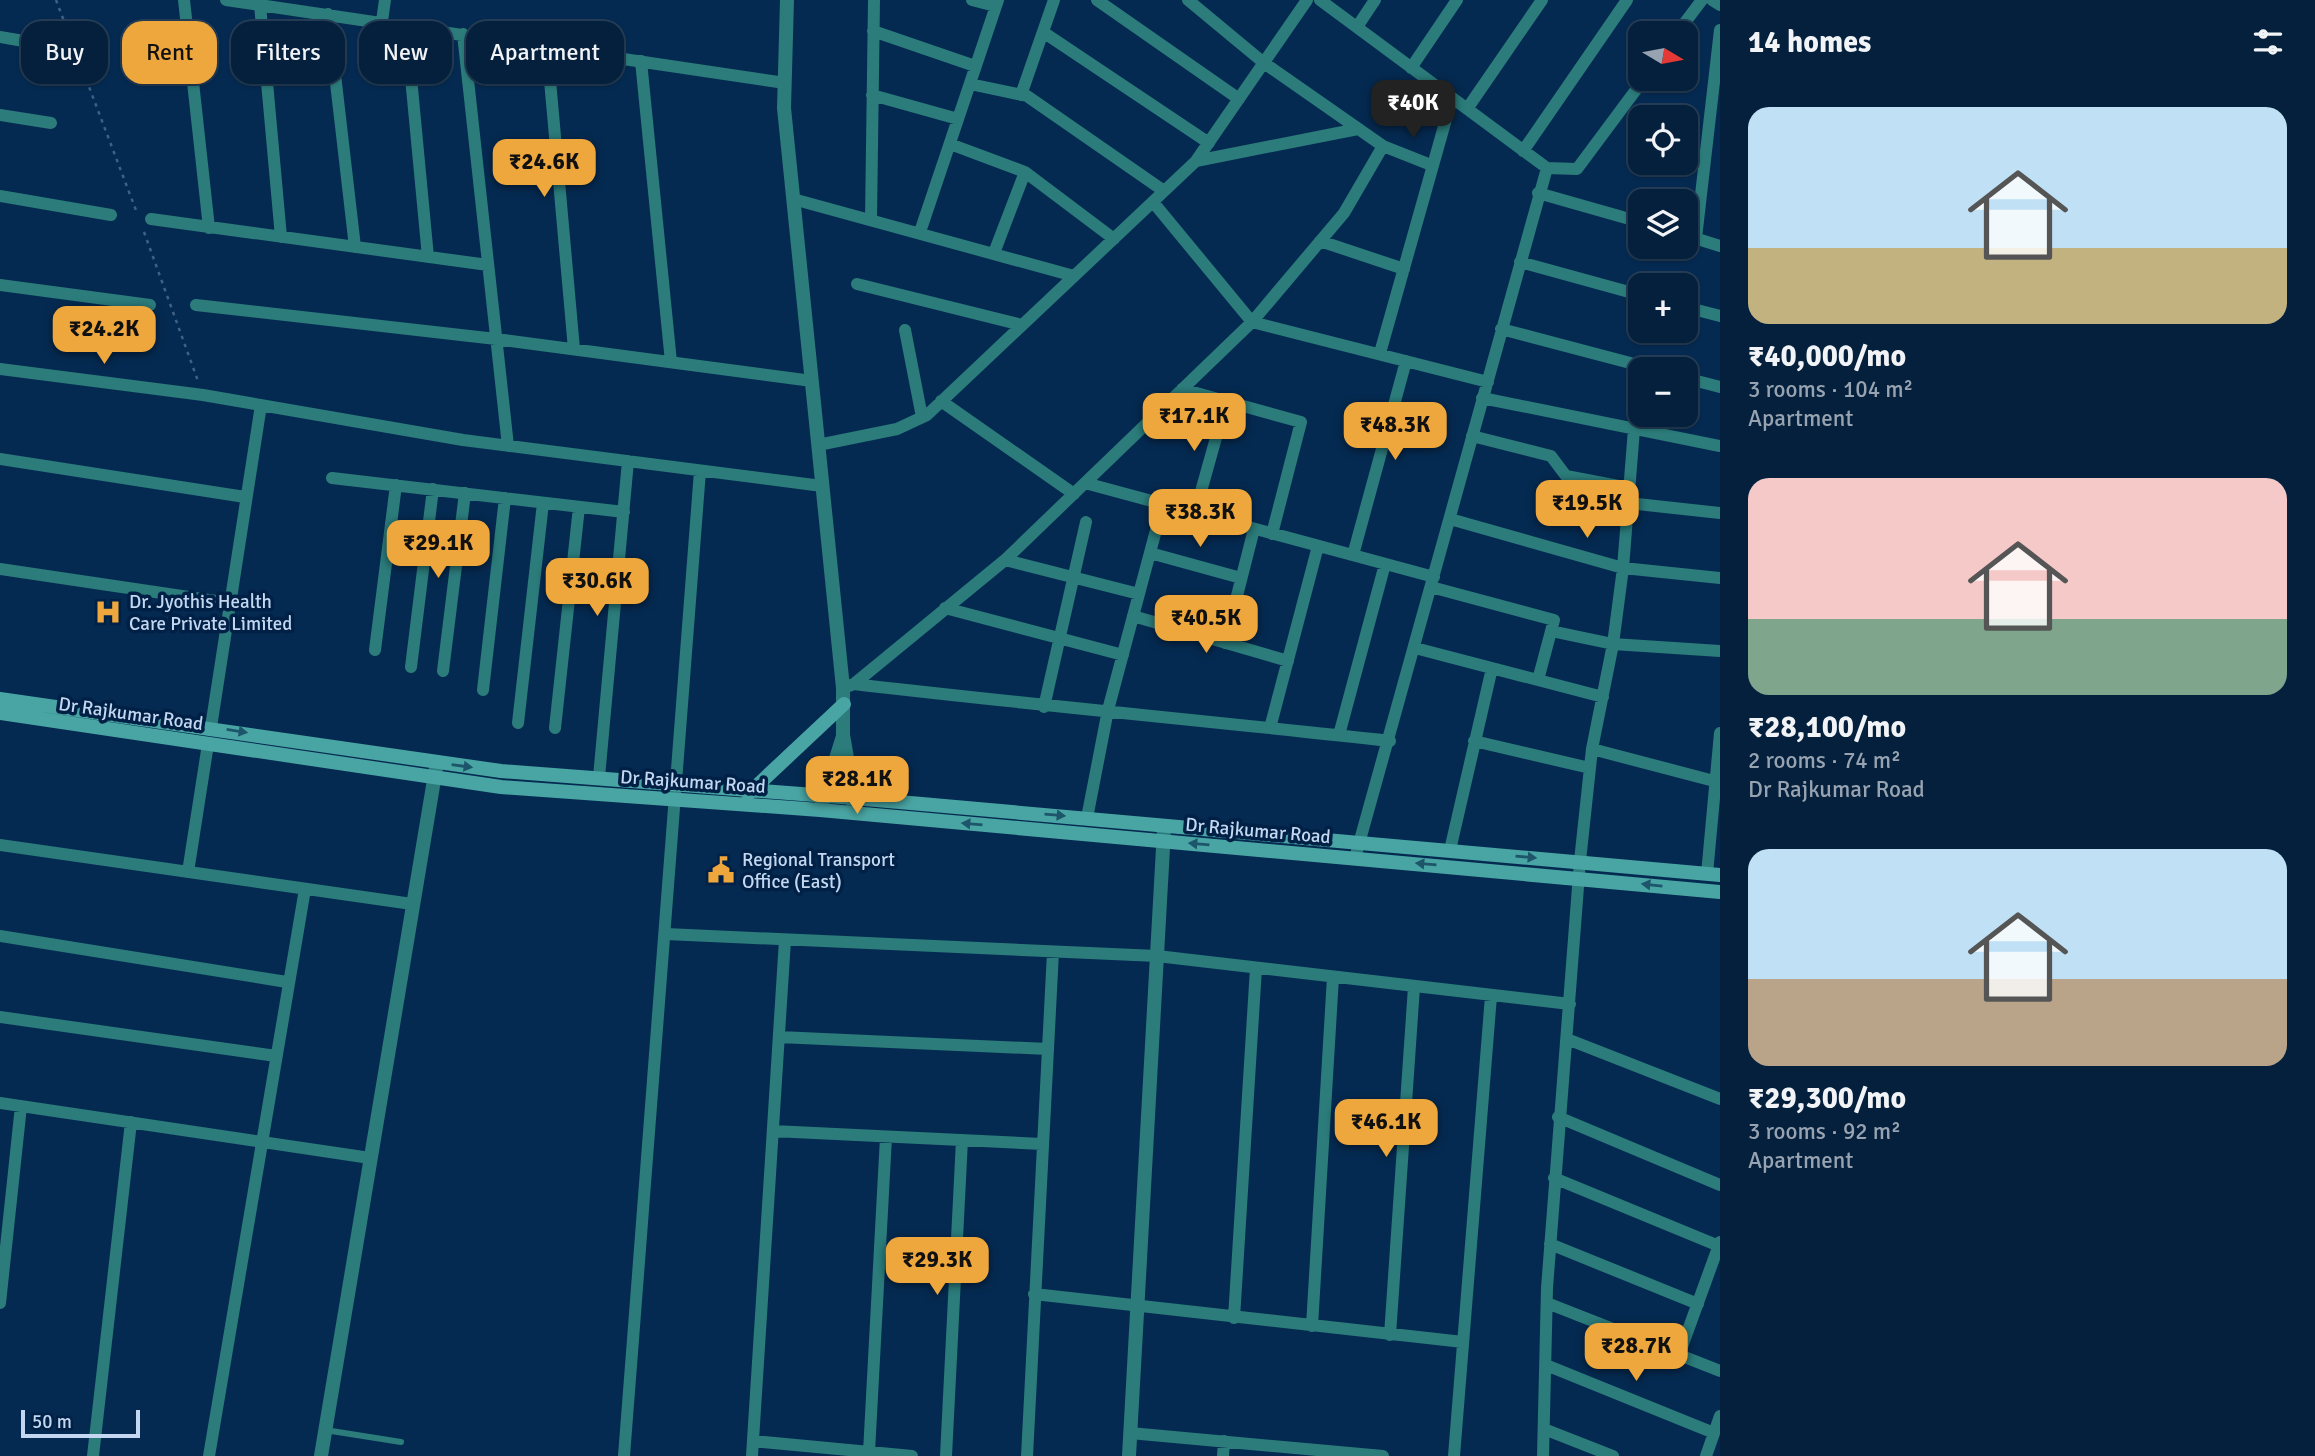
<!DOCTYPE html>
<meta charset="utf-8">
<style>
body{margin:0;font-family:Signika,sans-serif;background:#0d2844;color:#f1f3f6;height:100vh;display:flex;flex-direction:column;font-size:26px;white-space:nowrap}
*{box-sizing:border-box;margin:0}
p{font-size:23px;color:#97a3b0}
.icon{flex:none;width:38px;height:38px;fill:none;stroke:currentColor;stroke-width:2;stroke-linecap:round;stroke-linejoin:round}
.map{position:relative;flex:1;overflow:hidden}
.sheet{display:flex;flex-direction:column;background:#04203d;width:595px}
.sheet>*{flex:none}
.hud{position:absolute;left:21px;top:21px;width:665px;height:63px;display:flex;gap:14px}
.needle{width:46px;rotate:100deg}
.tools{position:absolute;left:1628px;top:21px;display:grid;gap:14px}
.tools a{display:grid;place-items:center;width:70px;height:70px;border-radius:14px;background:#04203d;box-shadow:0 2px 5px #0004,0 0 0 2px #253e57;font-size:35px}
.scale{position:absolute;left:21px;bottom:18px;width:119px;box-sizing:border-box;padding-left:7px;border:4px solid #c3d7f0;border-top:0;font-size:19px;line-height:24px;white-space:nowrap;color:#c3d7f0;-webkit-text-stroke:5px #002046;paint-order:stroke}
.price{position:absolute;translate:-50% -60px;padding:0 16px;border-radius:14px;background:#eea73c;color:#111;font-size:23px;line-height:46px;filter:drop-shadow(0 2px 4px #0008)}
.price::after{content:'';position:absolute;left:50%;top:42px;width:21px;height:16px;margin-left:-10px;background:inherit;clip-path:polygon(0 0,100% 0,50% 100%)}
.price.on{background:#222;color:#fff}
ul{padding:0;list-style:none}
li{display:grid;align-content:center;gap:14px;height:371px;padding:0 28px}
li span{display:grid;place-items:center;height:217px;border-radius:21px;color:#555}
li>.icon{margin-inline-start:auto}
span .icon{width:126px;height:126px;fill:#fffc;stroke-width:1}
li b{font-size:30px}
h2{display:flex;justify-content:space-between;align-items:center;height:84px;padding:0 28px;font-size:30px}
.tag{padding:0 24px;border-radius:21px;background:#04203d;box-shadow:0 2px 5px #0004,0 0 0 2px #253e57;font-size:24px;line-height:63px}
.tag.on{background:#eea73c;color:#111}
main{display:flex;flex:1;min-height:0}
.map>svg:first-child{display:block}
.lines{fill:none;stroke-linecap:round;stroke-linejoin:round}
.path{stroke:#406082;stroke-width:2.5;stroke-dasharray:3.5 5;stroke-linecap:butt}
.service{stroke:#2b7c7b;stroke-width:6}
.minor{stroke:#2b7c7b;stroke-width:12}
.tertiary{stroke:#2b7c7b;stroke-width:14}
.secondary{stroke:#49a5a3;stroke-width:14}
.oneway{fill:#1d556b}
.labels{text-anchor:middle;stroke-width:7;stroke-linejoin:round;paint-order:stroke}
.poi-label{font-size:19px;fill:#c3d7f0;stroke:#002046;text-anchor:start}
.street-label{font-size:19px;fill:#c3d7f0;stroke:#002046}
</style>
<main>
<div class="map">
<svg width="1720" height="1456" viewBox="0 0 1720 1456">
<rect width="100%" height="100%" fill="#052a51"/>
<g class="lines">
<path class="path" d="M 56,0 L 137,213
M 144,232 L 198,381"/>
<path class="service" d="M 325,1430 L 401,1442"/>
<path class="minor" d="M 184,0 L 209,228
M 226,0 L 785,83
M 972,0 L 995,6
M 1097,0 L 1239,99
M 1188,0 L 1264,63 L 1383,146 L 1431,165
M 1320,0 L 1547,168 L 1355,858
M 1712,0 L 1720,5
M 260,5 L 281,237
M 328,14 L 355,247
M 382,21 L 385,0
M 406,25 L 428,257
M 1357,27 L 1375,0
M 873,31 L 975,66
M 1043,32 L 1209,143
M 1677,33 L 1702,0
M 463,34 L 508,446
M 0,37 L 35,43
M 547,47 L 574,349
M 641,61 L 671,362
M 1411,68 L 1457,0
M 970,84 L 1027,96 L 1164,191
M 872,95 L 958,119
M 1021,95 L 1054,0
M 1467,109 L 1542,0
M 0,115 L 51,123
M 950,144 L 1025,172 L 1114,239
M 1523,151 L 1627,0
M 1196,161 L 1358,129
M 1547,168 L 1577,169 L 1644,79
M 1538,193 L 1640,222
M 0,196 L 111,215
M 793,199 L 1074,276
M 1153,202 L 1252,322 L 1488,382
M 151,219 L 488,265
M 871,219 L 874,0
M 920,232 L 998,0
M 1685,235 L 1720,246
M 1696,238 L 1720,30
M 1320,241 L 1404,269
M 994,253 L 1025,172
M 1520,262 L 1640,295
M 857,284 L 1022,325
M 0,285 L 150,305
M 196,305 L 496,339 L 812,381
M 1685,307 L 1720,316
M 1501,329 L 1653,369
M 905,330 L 922,417
M 1380,353 L 1452,98
M 0,369 L 203,395 L 463,440 L 822,486
M 1685,378 L 1720,387
M 1182,389 L 1301,422 L 1272,534
M 1482,398 L 1720,446
M 941,401 L 1074,494
M 1472,436 L 1551,456 L 1566,476 L 1629,488
M 818,445 L 897,429 L 927,415 L 1196,161 L 1307,0
M 0,459 L 245,497
M 332,478 L 624,512
M 1085,483 L 1434,577
M 1628,503 L 1720,513
M 1195,513 L 1226,402
M 1450,519 L 1623,568 L 1720,578
M 1150,553 L 1241,578
M 1353,555 L 1406,361
M 1005,560 L 1139,594
M 0,569 L 229,603
M 1431,587 L 1554,620 L 1538,680
M 945,608 L 1123,655
M 1133,616 L 1288,661
M 1551,631 L 1613,644 L 1720,651
M 1225,643 L 1254,529
M 1415,648 L 1603,697
M 375,650 L 396,485
M 411,667 L 433,489
M 443,671 L 465,493
M 854,684 C 1032,705 1211,721 1390,741
M 843,688 L 854,684 L 1005,560 L 1252,322 L 1344,213 L 1383,146
M 483,690 L 505,498
M 1044,707 L 1086,522
M 518,723 L 543,503
M 211,727 L 261,405
M 555,728 L 579,507
M 1270,728 L 1318,546
M 1339,735 L 1385,564
M 1474,741 L 1590,768
M 1592,749 L 1714,781
M 599,777 L 628,461
M 1087,818 L 1108,710 L 1163,504
M 0,845 L 412,904
M 1450,850 L 1492,668
M 188,872 L 208,744
M 1707,874 L 1720,733
M 666,934 L 1157,956 L 1570,1004
M 0,936 L 287,982
M 0,1017 L 276,1056
M 779,1037 L 1048,1049
M 1567,1039 L 1720,1099
M 0,1103 L 370,1158
M 1558,1117 L 1720,1185
M 773,1131 L 1042,1144
M 1554,1178 L 1719,1246
M 1550,1244 L 1698,1304
M 1034,1294 L 1463,1342
M 0,1303 L 21,1106
M 1547,1303 L 1720,1371
M 1234,1318 L 1256,968
M 1312,1326 L 1333,977
M 1390,1335 L 1414,987
M 1679,1355 L 1720,1242
M 1546,1365 L 1714,1433
M 1544,1429 L 1613,1456
M 1130,1433 L 1383,1456
M 753,1441 L 912,1456
M 869,1452 L 886,1137
M 93,1456 L 131,1122
M 209,1456 L 305,889
M 624,1456 L 700,471
M 752,1456 L 785,940
M 946,1456 L 962,1140
M 1027,1456 L 1053,952
M 1223,1456 L 1224,1441
M 1454,1456 L 1491,996
M 1543,1456 L 1547,1288 L 1580,861 L 1592,749 L 1613,644 L 1623,568 L 1634,429
M 1706,1456 L 1720,1416"/>
<path class="tertiary" d="M 787,0 L 784,108 L 843,688 L 843,735 L 854,798 L 853,810
M 821,807 L 843,736
M 321,1456 L 437,762
M 1129,1456 L 1164,830"/>
<path class="secondary" d="M 0,699 L 501,771 L 854,798 L 1720,875
M 0,713 L 501,787 L 820,810 L 1720,892
M 748,794 L 844,704"/>
</g>
<defs><path id="oneway-solid" d="M-6-.8H1V-3.2L6.5 0L1 3.2V.8H-6Z" transform="scale(1.75)"/></defs>
<g class="oneway">
<use href="#oneway-solid" transform="translate(237 731) rotate(9)"/>
<use href="#oneway-solid" transform="translate(462 766) rotate(8)"/>
<use href="#oneway-solid" transform="translate(1055 815) rotate(5)"/>
<use href="#oneway-solid" transform="translate(972 824) rotate(-175)"/>
<use href="#oneway-solid" transform="translate(1199 844) rotate(-175)"/>
<use href="#oneway-solid" transform="translate(1526 857) rotate(5)"/>
<use href="#oneway-solid" transform="translate(1426 864) rotate(-175)"/>
<use href="#oneway-solid" transform="translate(1652 885) rotate(-174)"/>
</g>
<defs>
<g id="hospital-bare" transform="scale(2.1)"><path d="M-5-5h3v3.5h4V-5h3V5h-3V1.5h-4V5h-3Z" fill="#eea73c" stroke="#002046" stroke-width="2.5" paint-order="stroke"/></g>
<g id="civic-bare" transform="scale(2.1)"><path d="M-.6-6.5H3V-4.5H.6V-3L4-1V1h2V6H-6V1h2V-1L-.6-3ZM-1.2 2.5V6h2.4V2.5Z" fill="#eea73c" stroke="#002046" stroke-width="2.5" paint-order="stroke"/></g>
</defs>
<g fill-rule="evenodd">
<use href="#hospital-bare" x="108" y="612"/>
<use href="#civic-bare" x="721" y="870"/>
</g>
<g class="labels">
<g class="poi-label">
<text x="129" y="608">Dr. Jyothis Health<tspan x="129" dy="22">Care Private Limited</tspan></text>
<text x="742" y="866">Regional Transport<tspan x="742" dy="22">Office (East)</tspan></text>
</g>
<g class="street-label">
<text transform="translate(131 713) rotate(8)" y="7">Dr Rajkumar Road</text>
<text transform="translate(693 781) rotate(4)" y="7">Dr Rajkumar Road</text>
<text transform="translate(1258 830) rotate(5)" y="7">Dr Rajkumar Road</text>
</g>
</g>
</svg>
<div class="tools">
<a><svg class="needle" viewBox="-14 -14 28 28"><path d="M0-13l5 13h-10z" fill="#e53935"/><path d="M0 13l5-13h-10z" fill="#97a3b0"/></svg></a>
<a><svg class="icon" aria-label="locate" viewBox="0 0 24 24"><circle cx="12" cy="12" r="6"/><path d="M12 2v4M12 18v4M2 12h4M18 12h4"/></svg></a>
<a><svg class="icon" aria-label="layers" viewBox="0 0 24 24"><path d="M12 4l9 5-9 5-9-5zM3 14l9 5 9-5"/></svg></a>
<a>+</a>
<a>−</a>
</div>
<div class="scale">50 m</div>
<b class="price on" style="left:1413px;top:140px">₹40K</b>
<b class="price" style="left:544px;top:199px">₹24.6K</b>
<b class="price" style="left:104px;top:366px">₹24.2K</b>
<b class="price" style="left:1194px;top:453px">₹17.1K</b>
<b class="price" style="left:1395px;top:462px">₹48.3K</b>
<b class="price" style="left:1587px;top:540px">₹19.5K</b>
<b class="price" style="left:1200px;top:549px">₹38.3K</b>
<b class="price" style="left:438px;top:580px">₹29.1K</b>
<b class="price" style="left:597px;top:618px">₹30.6K</b>
<b class="price" style="left:1206px;top:655px">₹40.5K</b>
<b class="price" style="left:857px;top:816px">₹28.1K</b>
<b class="price" style="left:1386px;top:1159px">₹46.1K</b>
<b class="price" style="left:937px;top:1297px">₹29.3K</b>
<b class="price" style="left:1636px;top:1383px">₹28.7K</b>
<div class="hud">
<a class="tag">Buy</a>
<a class="tag on">Rent</a>
<a class="tag">Filters</a>
<a class="tag">New</a>
<a class="tag">Apartment</a>
</div>
</div>
<section class="sheet">
<h2>14 homes<svg class="icon" aria-label="filters" viewBox="0 0 24 24"><path d="M4 7h16M4 17h16"/><circle cx="9" cy="7" r="2"/><circle cx="15" cy="17" r="2"/></svg></h2>
<ul>
<li><span style="background:linear-gradient(#bfe0f5 65%,#c2b280 0)"><svg class="icon" aria-label="home" viewBox="0 0 24 24"><path d="M3 11l9-7 9 7M6 9v11h12V9"/></svg></span><div><b>₹40,000/mo</b><p>3 rooms · 104 m²</p><p>Apartment</p></div></li>
<li><span style="background:linear-gradient(#f6c9c9 65%,#7fa58c 0)"><svg class="icon" aria-label="home" viewBox="0 0 24 24"><path d="M3 11l9-7 9 7M6 9v11h12V9"/></svg></span><div><b>₹28,100/mo</b><p>2 rooms · 74 m²</p><p>Dr Rajkumar Road</p></div></li>
<li><span style="background:linear-gradient(#bfe0f5 60%,#b9a48a 0)"><svg class="icon" aria-label="home" viewBox="0 0 24 24"><path d="M3 11l9-7 9 7M6 9v11h12V9"/></svg></span><div><b>₹29,300/mo</b><p>3 rooms · 92 m²</p><p>Apartment</p></div></li>
</ul>
</section>
</main>
